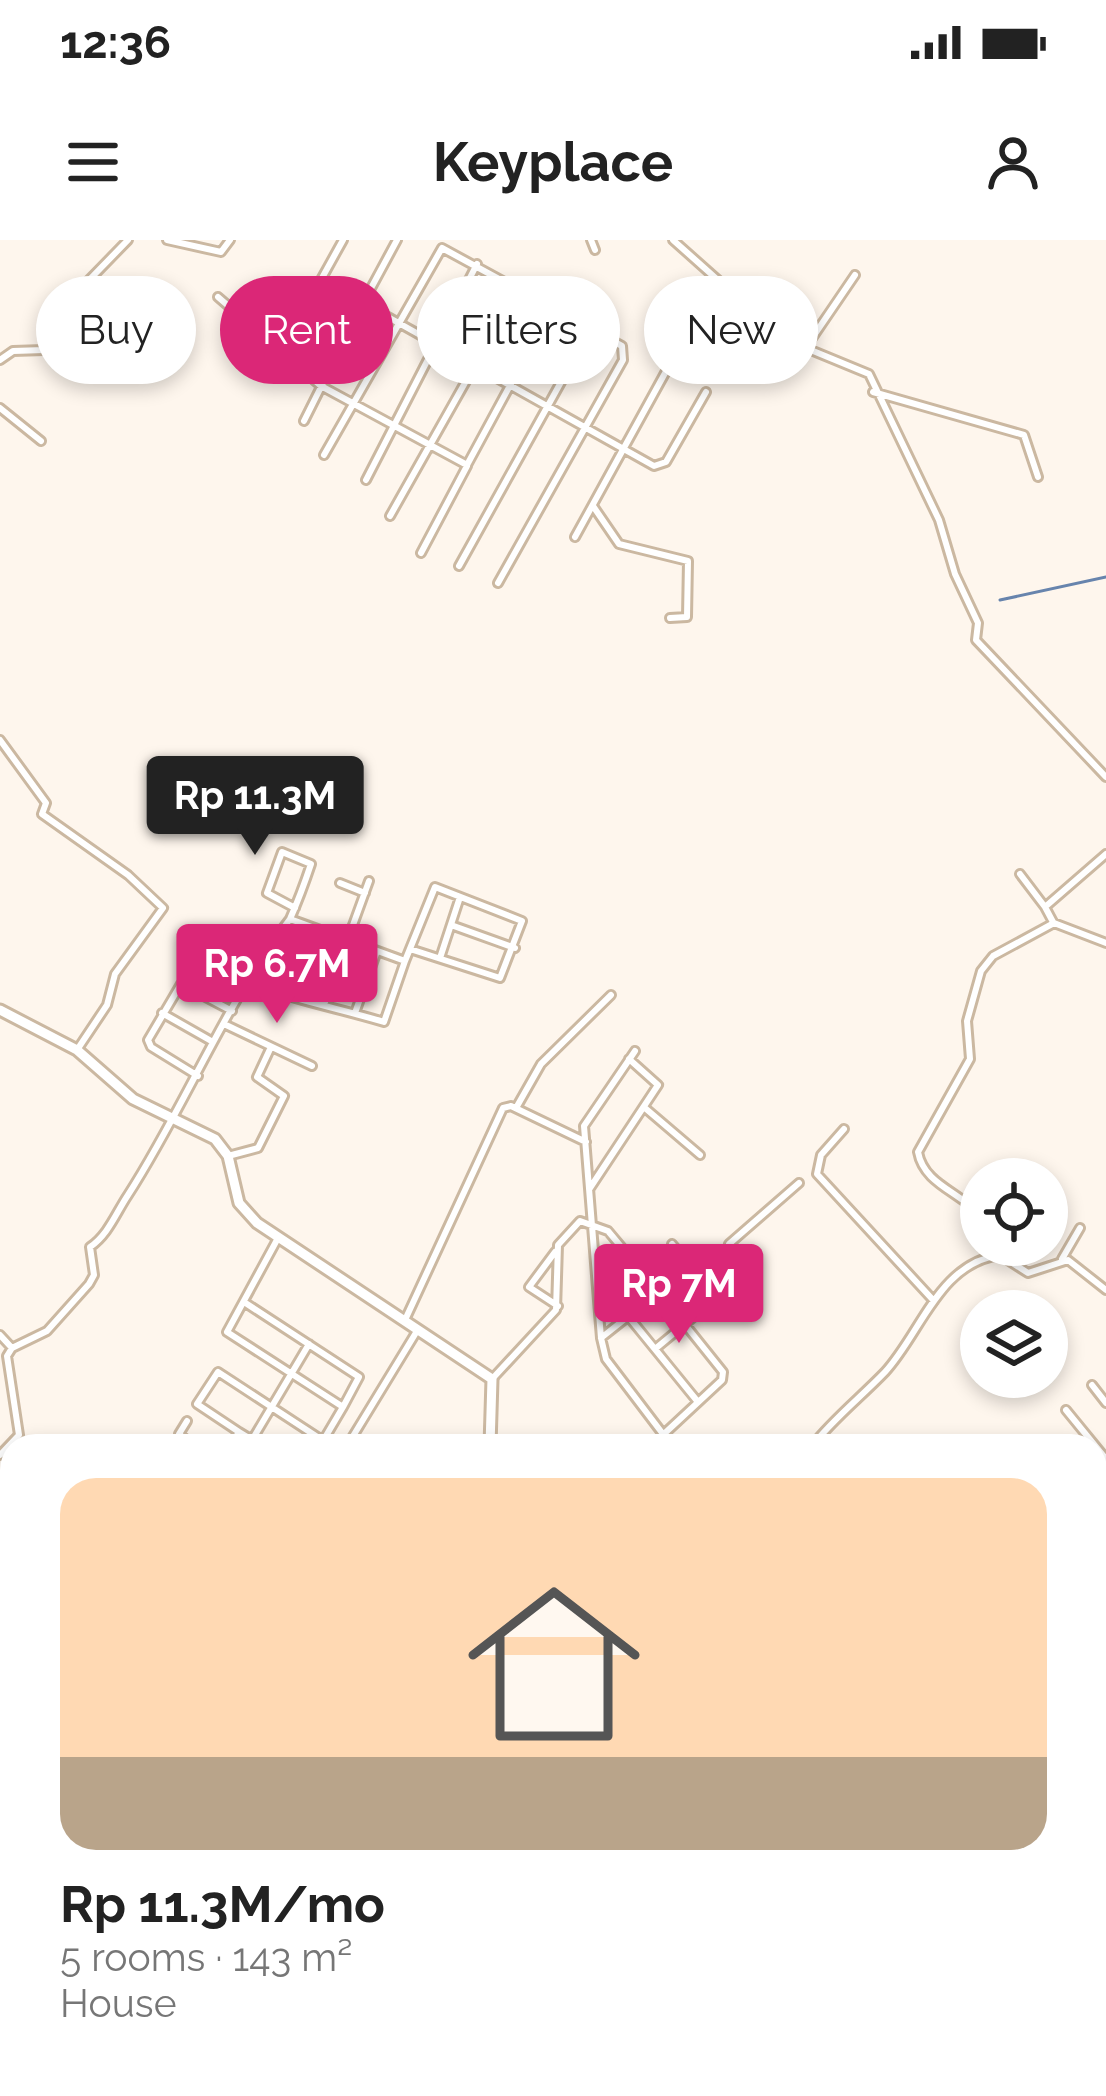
<!DOCTYPE html>
<meta charset="utf-8">
<style>
body{margin:0;font-family:Raleway,sans-serif;background:#f2f2f2;color:#222;height:100vh;display:flex;flex-direction:column;font-size:45px;white-space:nowrap}
*{box-sizing:border-box;margin:0}
p{font-size:39px;color:#767676}
.icon{flex:none;width:66px;height:66px;fill:none;stroke:currentColor;stroke-width:2;stroke-linecap:round;stroke-linejoin:round}
.map{position:relative;flex:1;overflow:hidden}
.drawer{position:absolute;left:0px;top:1194px;width:1107px;height:663px;display:flex;flex-direction:column;background:#fff;border-radius:36px 36px 0 0;box-shadow:0 6px 18px #0003}
.drawer>*{flex:none}
.hud{position:absolute;left:36px;top:36px;width:1035px;height:108px;display:flex;gap:24px}
.controls{position:absolute;left:960px;top:918px;display:grid;gap:24px}
.controls a{display:grid;place-items:center;width:108px;height:108px;border-radius:50%;background:#fff;box-shadow:0 6px 18px #0003;font-size:60px}
.price{position:absolute;translate:-50% -102px;padding:0 27px;border-radius:12px;background:#db2777;color:#fff;font-size:39px;line-height:78px;filter:drop-shadow(0 3px 6px #0008)}
.price::after{content:'';position:absolute;left:50%;top:72px;width:36px;height:27px;margin-left:-18px;background:inherit;clip-path:polygon(0 0,100% 0,50% 100%)}
.price.current{background:#222;color:#fff}
ul{padding:0;list-style:none}
li{display:grid;align-content:center;gap:24px;height:636px;padding:0 60px}
li span{display:grid;place-items:center;height:372px;border-radius:36px;color:#555}
li>.icon{margin-inline-start:auto}
span .icon{width:216px;height:216px;fill:#fffc;stroke-width:1}
li b{font-size:51px}
.chip{padding:0 42px;border-radius:54px;background:#fff;box-shadow:0 6px 18px #0003;font-size:42px;line-height:108px}
.chip.current{background:#db2777;color:#fff}
.status{display:flex;justify-content:space-between;align-items:center;height:84px;padding:0 60px;background:#fff;direction:ltr}
.status svg{height:33px;fill:currentColor}
header{display:flex;justify-content:space-between;align-items:center;height:156px;padding:0 60px;background:#fff;font-size:54px;font-weight:700}
.map>svg:first-child{display:block}
.lines{fill:none;stroke-linecap:round;stroke-linejoin:round}
.stream{stroke:#6784ad;stroke-width:3}
.street-casing{stroke:#cbb8a1;stroke-width:12}
.secondary-casing{stroke:#cbb8a1;stroke-width:15}
.street{stroke:#fff;stroke-width:6}
.secondary{stroke:#fff;stroke-width:9}
</style>
<div class="status"><b>12:36</b><svg viewBox="0 0 49 12"><path d="M0 12V9h3v3zM5 12V6h3v6zM10 12V3h3v9zM15 12V0h3v12zM26 1h20v11H26zM47 4h2v5h-2z"/></svg></div>
<header><svg class="icon" aria-label="menu" viewBox="0 0 24 24"><path d="M4 6h16M4 12h16M4 18h16"/></svg>Keyplace<svg class="icon" aria-label="person" viewBox="0 0 24 24"><circle cx="12" cy="8" r="4"/><path d="M4 21q1-7 8-7t8 7"/></svg></header>
<div class="map">
<svg width="1106" height="1856" viewBox="0 0 1106 1856">
<rect width="100%" height="100%" fill="#fef6ed"/>
<g class="lines">
<path class="stream" d="M 1000,360 L 1106,337
M 0,1558 L 12,1568
M 2,1810 L 12,1805"/>
<g class="street-casing">
<path id="street" d="M 167,0 L 221,12 L 230,0
M 397,0 L 363,63 L 654,226 L 666,222 L 706,152
M 591,0 L 595,10
M 673,0 L 784,99 L 869,134 L 939,280 L 955,334 L 978,383 L 976,400 L 1106,537
M 218,57 L 321,146 L 467,225 L 553,66
M 804,110 L 855,35
M 281,112 L 343,0
M 0,120 L 13,111 L 44,110 L 58,72 L 128,0
M 873,152 L 1024,195 L 1038,237
M 0,168 L 41,201
M 304,181 L 363,63
M 324,215 L 442,8 L 622,106 L 623,120 L 498,343
M 366,240 L 477,24
M 593,266 L 619,304 L 688,321 L 687,377 L 670,378
M 390,276 L 519,47
M 575,297 L 670,124
M 421,313 L 467,226
M 459,326 L 591,88
M 0,500 L 46,563 L 42,574 L 128,635 L 163,668 L 115,734 L 107,765 L 77,810
M 1020,634 L 1045,667
M 340,643 L 365,653
M 290,679 C 298,661 305,642 311,624 L 282,612 L 267,653 L 295,668
M 1053,682 L 1045,667 L 1106,614
M 451,685 L 515,708
M 268,712 L 334,737
M 440,718 L 460,657
M 249,742 C 299,762 334,767 384,782 L 405,721
M 325,762 L 369,641
M 162,773 L 213,802
M 355,773 L 377,711
M 224,784 L 312,826
M 635,811 L 584,886 L 601,1098 L 606,1119 L 672,1206
M 198,836 L 151,807 L 148,800 L 181,744 L 232,771
M 516,868 L 541,824 L 611,755
M 645,868 L 700,915
M 844,889 L 821,915 L 817,934 L 934,1061
M 228,916 L 258,908 L 284,856 L 257,837 L 271,807
M 590,948 L 658,845 L 629,819
M 981,976 C 961,952 924,945 918,912 L 970,819 L 967,781 L 981,731 L 993,716 L 1054,683 L 1106,703
M 278,998 L 227,1092 L 343,1167 L 320,1206
M 672,1004 L 717,1058
M 555,1012 L 529,1047 L 558,1066
M 1062,1019 L 1080,988
M 745,1035 L 727,1012 L 729,1004 L 799,943
M 598,1050 L 633,1020
M 244,1062 L 359,1137 L 343,1167
M 628,1076 L 698,1162
M 405,1080 L 503,868 L 511,866 L 586,902
M 0,1095 L 12,1108
M 601,1098 L 659,1052 L 723,1132 L 722,1140 L 651,1206
M 655,1109 L 749,1031
M 493,1138 L 556,1070 L 558,1005 L 580,981 L 608,991 L 659,1052
M 1092,1145 L 1106,1163
M 1066,1170 L 1106,1219
M 187,1181 L 179,1194 L 194,1206
M 239,1192 L 197,1164 L 218,1132 L 322,1200
M 252,1200 L 309,1104
M 230,1206 L 239,1192 L 262,1206
M 347,1206 L 417,1091
M 812,1206 C 833,1179 861,1157 885,1132 C 921,1093 939,1023 1000,1015 L 1028,1033 L 1068,1020 L 1106,1050
M 0,1215 L 19,1195 L 7,1116 L 12,1108 L 47,1091 L 89,1044 L 94,1035 L 90,1007 C 108,995 116,973 128,955 C 186,865 225,763 290,679 L 405,721 L 435,647 L 522,681 L 500,738 L 410,709
M 1095,1318 L 1106,1306
M 1095,1368 L 1106,1357
M 1095,1384 L 1106,1396
M 1095,1431 L 1106,1443
M 1095,1476 L 1106,1486
M 0,1576 L 12,1577
M 0,1688 L 12,1711
M 0,1791 L 12,1786
M 0,1811 L 12,1829
M 36,1845 L 43,1854
M 343,1856 L 351,1845
M 458,1856 L 458,1845"/>
</g>
<g class="secondary-casing">
<path id="secondary" d="M 0,770 L 77,810 L 133,859 L 215,899 L 228,916 L 239,963 L 257,983 L 492,1139 L 490,1206
M 896,1845 L 914,1856"/>
</g>
<use href="#street" class="street"/>
<use href="#secondary" class="secondary"/>
</g>
</svg>
<div class="controls">
<a><svg class="icon" aria-label="locate" viewBox="0 0 24 24"><circle cx="12" cy="12" r="6"/><path d="M12 2v4M12 18v4M2 12h4M18 12h4"/></svg></a>
<a><svg class="icon" aria-label="layers" viewBox="0 0 24 24"><path d="M12 4l9 5-9 5-9-5zM3 14l9 5 9-5"/></svg></a>
</div>
<b class="price current" style="left:255px;top:618px">Rp 11.3M</b>
<b class="price" style="left:277px;top:786px">Rp 6.7M</b>
<b class="price" style="left:679px;top:1106px">Rp 7M</b>
<div class="hud">
<a class="chip">Buy</a>
<a class="chip current">Rent</a>
<a class="chip">Filters</a>
<a class="chip">New</a>
</div>
<section class="drawer">
<ul>
<li><span style="background:linear-gradient(#ffd9b3 75%,#b9a48a 0)"><svg class="icon" aria-label="home" viewBox="0 0 24 24"><path d="M3 11l9-7 9 7M6 9v11h12V9"/></svg></span><div><b>Rp 11.3M/mo</b><p>5 rooms · 143 m²</p><p>House</p></div></li>
</ul>
</section>
</div>
